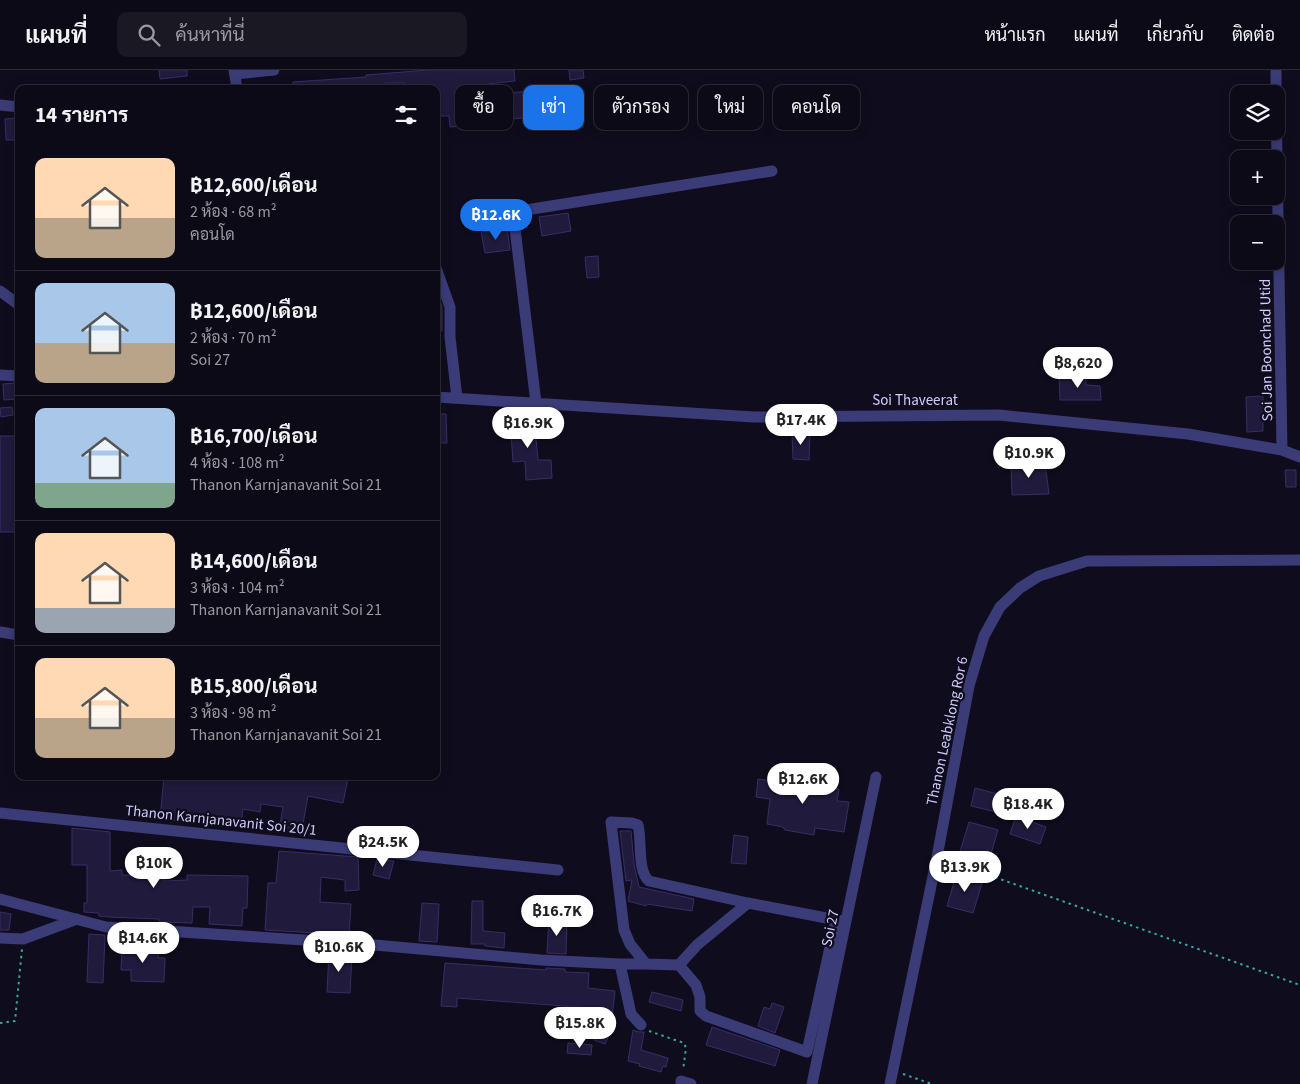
<!DOCTYPE html>
<html lang="th">
<meta charset="utf-8">
<style>
body{margin:0;font-family:"Source Sans 3",Sarabun,sans-serif;background:#191823;color:#f1f3f6;height:100vh;display:flex;flex-direction:column;font-size:19px;white-space:nowrap}
*{box-sizing:border-box;margin:0}
p{font-size:16px;color:#9a9aa1}
.icon{flex:none;width:28px;height:28px;fill:none;stroke:currentColor;stroke-width:2;stroke-linecap:round;stroke-linejoin:round}
.map{position:relative;flex:1;overflow:hidden}
.details{position:absolute;left:15px;top:15px;width:425px;height:695px;display:flex;flex-direction:column;background:#0b0a16;border-radius:10px;box-shadow:0 2px 12px #0003,0 0 0 1px #2b2b35}
.details>*{flex:none}
.hud{position:absolute;left:455px;top:15px;width:475px;height:45px;display:flex;gap:10px}
.tools{position:absolute;left:1230px;top:15px;display:grid;gap:10px}
.tools a{display:grid;place-items:center;width:55px;height:55px;border-radius:10px;background:#0b0a16;box-shadow:0 2px 12px #0003,0 0 0 1px #2b2b35;font-size:25px}
.price{position:absolute;translate:-50% -42px;padding:0 11px;border-radius:18px;background:#fff;color:#222;font-size:16px;line-height:32px;filter:drop-shadow(0 1px 2px #0008)}
.price::after{content:'';position:absolute;left:50%;top:30px;width:15px;height:11px;margin-left:-8px;background:inherit;clip-path:polygon(0 0,100% 0,50% 100%)}
.price.selected{background:#1a73e8;color:#fff}
ul{padding:0;list-style:none}
li{display:flex;align-items:center;gap:15px;height:125px;padding:0 20px}
li+li{border-top:1px solid #2b2b35}
li span{display:grid;place-items:center;flex:none;width:140px;height:100px;border-radius:10px;color:#555}
li>.icon{margin-inline-start:auto}
span .icon{width:60px;height:60px;fill:#fffc;stroke-width:1}
li b{font-size:21px}
h2{display:flex;justify-content:space-between;align-items:center;height:60px;padding:0 20px;font-size:21px}
.chip{padding:0 18px;border-radius:10px;background:#0b0a16;box-shadow:0 2px 12px #0003,0 0 0 1px #2b2b35;font-size:18px;line-height:45px}
.chip.selected{background:#1a73e8;color:#fff}
header{display:flex;align-items:center;gap:30px;box-sizing:border-box;height:70px;padding:0 25px;background:#0b0a16;border-bottom:1px solid #2b2b35}
header strong{font-size:24px}
nav{display:flex;gap:28px;margin-inline-start:auto;font-size:18px}
.search{width:350px;height:45px;background:#191823;display:flex;align-items:center;gap:12px;box-sizing:border-box;padding:0 18px;border-radius:10px;color:#9a9aa1;font-size:19px}
.map>svg:first-child{display:block}
.building{fill:#201a3c;stroke:#372e67}
.lines{fill:none;stroke-linecap:round;stroke-linejoin:round}
.path{stroke:#35a79c;stroke-width:2;stroke-dasharray:2.5 4;stroke-linecap:butt}
.minor{stroke:#3b3b78;stroke-width:11}
.labels{text-anchor:middle;stroke-width:4.5;stroke-linejoin:round;paint-order:stroke}
.street-label{font-size:15px;fill:#d0ccfc;stroke:#0f0d1d}
</style>
<header>
<strong>แผนที่</strong>
<div class="search"><svg class="icon" aria-label="search" viewBox="0 0 24 24"><circle cx="10" cy="10" r="6"/><path d="M15 15l6 6"/></svg>ค้นหาที่นี่</div>
<nav><a>หน้าแรก</a><a>แผนที่</a><a>เกี่ยวกับ</a><a>ติดต่อ</a></nav>
</header>
<div class="map">
<svg width="1300" height="1014" viewBox="0 0 1300 1014">
<rect width="100%" height="100%" fill="#0f0d1d"/>
<path class="building" d="M 159,0 L 187,0 L 187,6 L 160,9 Z
M 428,0 L 514,0 L 515,11 L 488,14 L 488,21 L 471,22 L 473,55 L 450,57 L 449,46 L 436,46 L 436,19 L 406,19 L 405,13 L 384,13 L 384,19 L 293,19 L 293,12 L 366,7 L 366,5 Z
M 569,0 L 583,0 L 584,8 L 570,10 Z
M 540,20 L 541,35 L 567,33 L 569,46 L 547,49 L 546,46 L 511,49 L 509,23 Z
M 19,48 L 19,70 L 6,70 L 5,49 Z
M 568,143 L 571,161 L 542,166 L 539,147 Z
M 507,158 L 510,180 L 485,183 L 481,162 Z
M 598,186 L 599,207 L 587,208 L 585,187 Z
M 436,233 L 441,233 L 442,238 L 442,261 L 436,261 Z
M 1086,304 L 1086,315 L 1100,316 L 1101,330 L 1060,330 L 1059,305 Z
M 16,313 L 17,329 L 4,330 L 3,314 Z
M 1263,326 L 1263,361 L 1247,362 L 1246,327 Z
M 12,337 L 13,345 L 1,347 L 0,338 Z
M 436,344 L 446,344 L 447,373 L 436,373 Z
M 534,346 L 538,390 L 551,390 L 552,408 L 526,410 L 525,391 L 513,392 L 510,348 Z
M 810,363 L 809,390 L 793,389 L 792,364 Z
M 0,366 L 19,366 L 19,404 L 16,404 L 19,462 L 0,462 Z
M 1045,393 L 1049,424 L 1012,425 L 1011,394 Z
M 1285,400 L 1296,400 L 1296,417 L 1286,417 Z
M 781,705 L 830,712 L 829,717 L 839,719 L 837,731 L 849,732 L 844,762 L 815,758 L 814,765 L 785,760 L 783,757 L 767,754 L 770,729 L 756,727 L 758,709 L 780,712 Z
M 164,706 L 338,706 L 348,708 L 343,733 L 308,726 L 301,765 L 279,761 L 283,737 L 261,734 L 260,742 L 243,739 L 241,754 L 194,748 L 194,752 L 160,749 Z
M 975,718 L 1009,727 L 1005,744 L 971,736 Z
M 1016,746 L 1046,757 L 1040,774 L 1010,764 Z
M 969,752 L 998,760 L 988,794 L 959,785 Z
M 72,758 L 110,762 L 110,801 L 122,800 L 122,805 L 164,805 L 164,811 L 187,810 L 187,805 L 248,806 L 247,838 L 243,838 L 242,856 L 209,854 L 210,837 L 193,837 L 192,853 L 159,852 L 159,849 L 108,847 L 99,846 L 99,843 L 84,842 L 84,833 L 87,833 L 87,795 L 72,795 Z
M 620,761 L 631,761 L 634,794 L 639,817 L 694,829 L 692,841 L 647,834 L 646,836 L 628,831 L 632,810 L 626,811 Z
M 734,765 L 748,767 L 746,794 L 731,793 Z
M 279,781 L 358,787 L 359,820 L 345,821 L 345,810 L 321,807 L 320,832 L 351,834 L 349,865 L 265,860 L 268,813 L 276,813 Z
M 377,789 L 394,791 L 389,809 L 373,805 Z
M 957,802 L 983,810 L 973,843 L 947,836 Z
M 472,831 L 483,831 L 483,861 L 505,863 L 504,878 L 485,876 L 485,874 L 471,874 Z
M 422,833 L 439,834 L 437,872 L 419,871 Z
M 0,842 L 11,844 L 9,860 L 0,860 Z
M 549,849 L 567,850 L 566,884 L 547,883 Z
M 89,864 L 105,865 L 103,913 L 87,912 Z
M 125,876 L 144,876 L 144,881 L 159,881 L 158,888 L 165,888 L 164,912 L 131,911 L 131,900 L 121,900 L 122,878 L 125,878 Z
M 329,882 L 352,884 L 350,923 L 327,922 Z
M 445,893 L 546,900 L 546,898 L 565,899 L 565,902 L 589,903 L 588,918 L 615,921 L 612,948 L 616,950 L 605,974 L 594,970 L 606,941 L 591,938 L 457,928 L 457,937 L 441,936 Z
M 652,922 L 683,930 L 681,941 L 649,932 Z
M 772,933 L 784,937 L 775,963 L 758,956 L 764,937 L 770,939 Z
M 712,957 L 780,980 L 775,996 L 706,975 Z
M 633,960 L 639,962 L 644,962 L 641,980 L 668,988 L 666,997 L 663,996 L 661,1002 L 639,996 L 640,994 L 628,991 Z
M 568,973 L 592,975 L 591,985 L 567,983 Z"/>
<g class="lines">
<path class="path" d="M 946,790 L 1300,915
M 0,953 L 15,951 L 22,879
M 649,961 L 684,973 L 686,978 L 683,1000
M 903,1004 L 932,1014"/>
<path class="minor" d="M 234,0 L 237,19
M 1276,0 L 1276,24
M 235,4 L 274,0
M 1276,30 L 1282,380
M 0,35 L 19,37
M 513,142 L 536,333
M 472,146 L 513,142 L 772,101
M 436,198 L 450,237 L 450,267 L 457,328
M 0,221 L 19,235
M 0,305 L 19,306
M 436,327 L 754,347 L 999,345 L 1188,364 L 1282,380 L 1300,387
M 0,562 L 19,565
M 0,743 L 558,800
M 0,829 L 106,857 L 364,874 L 541,890 L 620,894 L 631,944 L 641,955
M 748,833 L 649,811 C 637,801 642,770 638,755 L 632,753 L 611,752 L 624,860 L 630,874 L 646,894 L 679,895 L 696,915 L 700,927 L 700,941 L 706,946 L 807,982 L 836,850
M 0,868 L 23,869 L 77,849
M 620,894 L 646,894
M 679,895 L 697,875 L 748,833 L 842,851
M 681,1014 L 681,1011 L 691,1014
M 812,1014 L 876,707
M 890,1014 L 937,787 L 969,616 L 984,566 L 1000,537 L 1020,518 L 1039,506 L 1087,491 L 1300,490"/>
</g>
<g class="labels">
<g class="street-label">
<text transform="translate(1266 280) rotate(-91)" y="5">Soi Jan Boonchad Utid</text>
<text x="915" y="335">Soi Thaveerat</text>
<text transform="translate(947 661) rotate(-78)" y="5">Thanon Leabklong Ror 6</text>
<text transform="translate(221 750) rotate(6)" y="5">Thanon Karnjanavanit Soi 20/1</text>
<text transform="translate(830 858) rotate(-78)" y="5">Soi 27</text>
</g>
</g>
</svg>
<div class="tools">
<a><svg class="icon" aria-label="layers" viewBox="0 0 24 24"><path d="M12 4l9 5-9 5-9-5zM3 14l9 5 9-5"/></svg></a>
<a>+</a>
<a>−</a>
</div>
<b class="price selected" style="left:496px;top:171px">฿12.6K</b>
<b class="price" style="left:1078px;top:319px">฿8,620</b>
<b class="price" style="left:801px;top:376px">฿17.4K</b>
<b class="price" style="left:528px;top:379px">฿16.9K</b>
<b class="price" style="left:1029px;top:409px">฿10.9K</b>
<b class="price" style="left:803px;top:735px">฿12.6K</b>
<b class="price" style="left:1028px;top:760px">฿18.4K</b>
<b class="price" style="left:383px;top:798px">฿24.5K</b>
<b class="price" style="left:154px;top:819px">฿10K</b>
<b class="price" style="left:965px;top:823px">฿13.9K</b>
<b class="price" style="left:557px;top:867px">฿16.7K</b>
<b class="price" style="left:143px;top:894px">฿14.6K</b>
<b class="price" style="left:339px;top:903px">฿10.6K</b>
<b class="price" style="left:580px;top:979px">฿15.8K</b>
<div class="hud">
<a class="chip">ซื้อ</a>
<a class="chip selected">เช่า</a>
<a class="chip">ตัวกรอง</a>
<a class="chip">ใหม่</a>
<a class="chip">คอนโด</a>
</div>
<section class="details">
<h2>14 รายการ<svg class="icon" aria-label="filters" viewBox="0 0 24 24"><path d="M4 7h16M4 17h16"/><circle cx="9" cy="7" r="2"/><circle cx="15" cy="17" r="2"/></svg></h2>
<ul>
<li><span style="background:linear-gradient(#ffd9b3 60%,#b9a48a 0)"><svg class="icon" aria-label="home" viewBox="0 0 24 24"><path d="M3 11l9-7 9 7M6 9v11h12V9"/></svg></span><div><b>฿12,600/เดือน</b><p>2 ห้อง · 68 m²</p><p>คอนโด</p></div></li>
<li><span style="background:linear-gradient(#a9c7e8 60%,#b9a48a 0)"><svg class="icon" aria-label="home" viewBox="0 0 24 24"><path d="M3 11l9-7 9 7M6 9v11h12V9"/></svg></span><div><b>฿12,600/เดือน</b><p>2 ห้อง · 70 m²</p><p>Soi 27</p></div></li>
<li><span style="background:linear-gradient(#a9c7e8 75%,#7fa58c 0)"><svg class="icon" aria-label="home" viewBox="0 0 24 24"><path d="M3 11l9-7 9 7M6 9v11h12V9"/></svg></span><div><b>฿16,700/เดือน</b><p>4 ห้อง · 108 m²</p><p>Thanon Karnjanavanit Soi 21</p></div></li>
<li><span style="background:linear-gradient(#ffd9b3 75%,#9aa5b1 0)"><svg class="icon" aria-label="home" viewBox="0 0 24 24"><path d="M3 11l9-7 9 7M6 9v11h12V9"/></svg></span><div><b>฿14,600/เดือน</b><p>3 ห้อง · 104 m²</p><p>Thanon Karnjanavanit Soi 21</p></div></li>
<li><span style="background:linear-gradient(#ffd9b3 60%,#b9a48a 0)"><svg class="icon" aria-label="home" viewBox="0 0 24 24"><path d="M3 11l9-7 9 7M6 9v11h12V9"/></svg></span><div><b>฿15,800/เดือน</b><p>3 ห้อง · 98 m²</p><p>Thanon Karnjanavanit Soi 21</p></div></li>
</ul>
</section>
</div>
